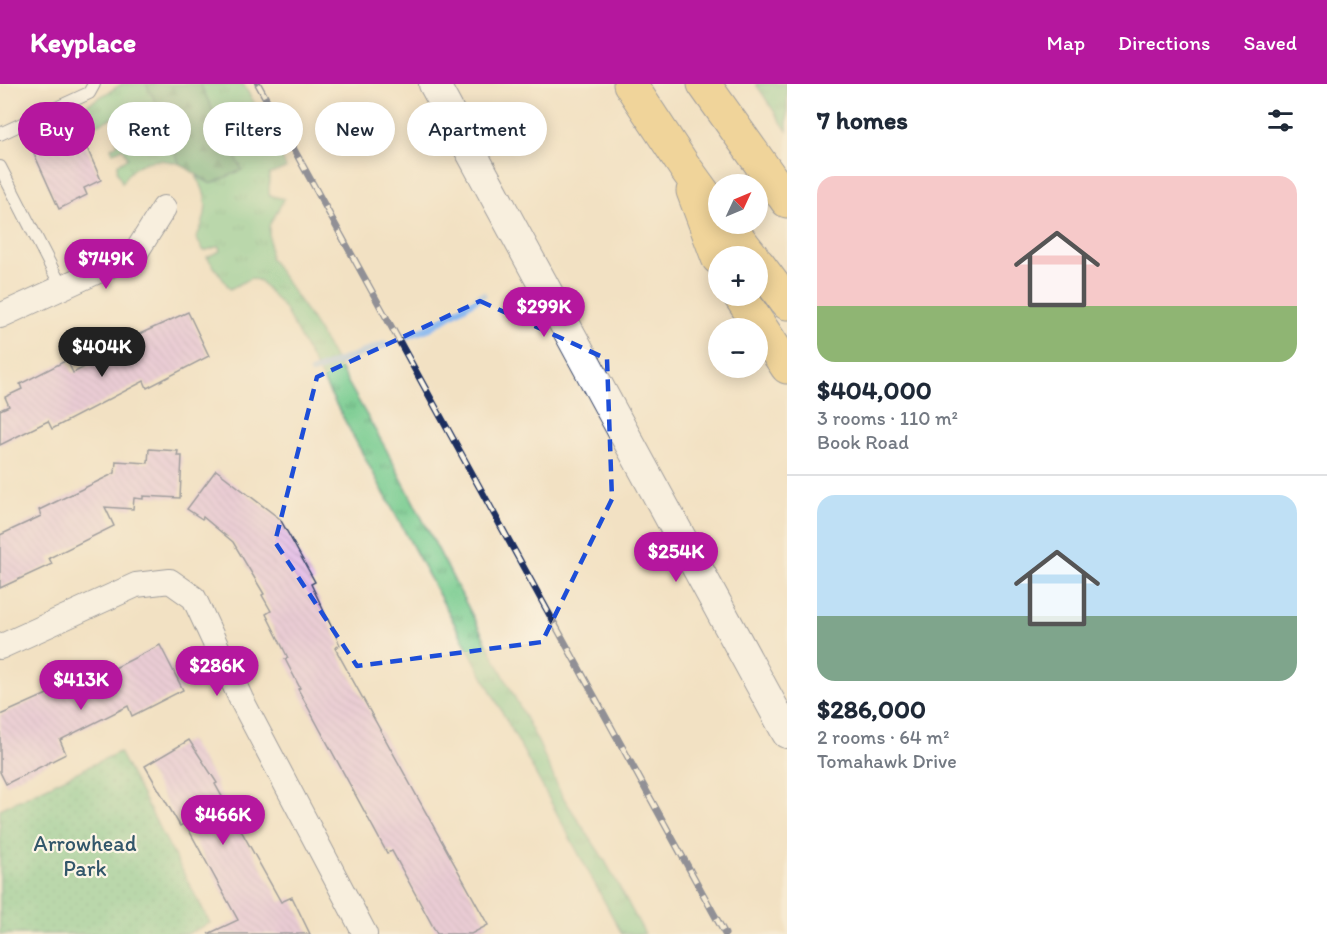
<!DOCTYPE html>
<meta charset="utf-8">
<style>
body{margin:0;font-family:Itim,sans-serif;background:#f2f2f3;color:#1f2937;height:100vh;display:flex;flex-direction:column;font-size:22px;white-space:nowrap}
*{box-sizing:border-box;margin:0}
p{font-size:20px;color:#747a83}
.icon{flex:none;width:33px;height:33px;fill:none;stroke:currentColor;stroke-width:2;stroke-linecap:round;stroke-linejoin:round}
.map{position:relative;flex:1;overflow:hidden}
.drawer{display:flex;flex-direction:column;background:#fff;width:540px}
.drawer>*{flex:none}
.top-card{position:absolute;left:18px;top:18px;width:570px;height:54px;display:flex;gap:12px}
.needle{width:39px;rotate:46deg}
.buttons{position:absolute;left:708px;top:90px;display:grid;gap:12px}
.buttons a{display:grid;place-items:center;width:60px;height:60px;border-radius:50%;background:#fff;box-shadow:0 3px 15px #0003;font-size:30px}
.price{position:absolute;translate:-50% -51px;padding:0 14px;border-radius:21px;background:#b5179e;color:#fff;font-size:20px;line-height:39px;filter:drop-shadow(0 2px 3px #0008)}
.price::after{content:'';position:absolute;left:50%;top:36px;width:18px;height:14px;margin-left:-9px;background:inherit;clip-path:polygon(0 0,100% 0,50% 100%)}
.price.active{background:#222;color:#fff}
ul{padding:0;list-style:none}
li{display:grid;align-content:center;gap:12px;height:318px;padding:0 30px}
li+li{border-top:2px solid #e0e1e3}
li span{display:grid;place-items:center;height:186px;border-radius:18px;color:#555}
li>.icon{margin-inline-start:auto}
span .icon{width:108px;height:108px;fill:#fffc;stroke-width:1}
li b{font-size:26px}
h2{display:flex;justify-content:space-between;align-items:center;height:72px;padding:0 30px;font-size:26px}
.pill{padding:0 21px;border-radius:27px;background:#fff;box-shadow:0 3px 15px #0003;font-size:21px;line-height:54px}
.pill.active{background:#b5179e;color:#fff}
header{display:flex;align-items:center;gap:36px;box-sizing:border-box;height:84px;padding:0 30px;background:#b5179e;color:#fff}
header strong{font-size:28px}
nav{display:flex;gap:33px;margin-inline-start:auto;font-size:21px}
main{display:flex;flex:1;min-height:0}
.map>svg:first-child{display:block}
.grass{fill:url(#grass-tufts);stroke:#487d76;stroke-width:1.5}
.forest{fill:url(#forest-firs);stroke:#3e6f6c;stroke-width:1.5}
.park{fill:url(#park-dots);stroke:#487d76;stroke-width:1.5}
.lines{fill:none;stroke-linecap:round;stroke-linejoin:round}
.stream{stroke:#83b5ef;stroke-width:7}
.building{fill:url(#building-back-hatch)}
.service-casing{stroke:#3b4a6d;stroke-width:14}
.minor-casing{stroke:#3b4a6d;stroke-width:26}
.tertiary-casing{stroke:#3b4a6d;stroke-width:32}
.motorway-casing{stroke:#3b4a6d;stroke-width:35}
.service{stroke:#fff;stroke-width:12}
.minor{stroke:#fff;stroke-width:24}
.tertiary{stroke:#fff;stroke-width:30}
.motorway{stroke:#eec469;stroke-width:33}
.rail-casing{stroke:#1b2f5e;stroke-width:7}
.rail{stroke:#fcf5e5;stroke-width:4.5;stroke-dasharray:14;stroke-linecap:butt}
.marked{fill:none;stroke:#1d4ed8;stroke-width:4.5;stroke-dasharray:12 8;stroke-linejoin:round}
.labels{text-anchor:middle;stroke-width:4.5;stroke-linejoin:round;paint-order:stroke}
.park-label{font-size:22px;fill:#32566a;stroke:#fcf5e5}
</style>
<header>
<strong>Keyplace</strong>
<nav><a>Map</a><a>Directions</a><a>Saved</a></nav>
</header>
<main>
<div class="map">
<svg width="787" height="850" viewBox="0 0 787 850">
<defs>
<pattern id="grass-tufts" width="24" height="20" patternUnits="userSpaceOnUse" patternTransform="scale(1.5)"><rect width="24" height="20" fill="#76cb8f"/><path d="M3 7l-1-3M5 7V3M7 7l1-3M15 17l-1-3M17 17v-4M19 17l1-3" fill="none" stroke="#60a578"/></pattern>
<pattern id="forest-firs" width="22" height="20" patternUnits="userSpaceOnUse" patternTransform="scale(1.5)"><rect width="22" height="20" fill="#60af7a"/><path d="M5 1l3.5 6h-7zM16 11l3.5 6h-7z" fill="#4e8f67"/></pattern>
<pattern id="park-dots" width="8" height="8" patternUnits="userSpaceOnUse" patternTransform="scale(1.5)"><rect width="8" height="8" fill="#76cb8f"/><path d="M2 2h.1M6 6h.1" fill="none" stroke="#60a578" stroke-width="1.8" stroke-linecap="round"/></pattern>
<pattern id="building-back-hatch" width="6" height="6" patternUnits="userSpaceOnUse" patternTransform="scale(1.5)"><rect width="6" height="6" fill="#dfb1e9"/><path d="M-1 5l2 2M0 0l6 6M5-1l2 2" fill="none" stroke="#b490c0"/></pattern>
</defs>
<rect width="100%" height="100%" fill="#fcf5e5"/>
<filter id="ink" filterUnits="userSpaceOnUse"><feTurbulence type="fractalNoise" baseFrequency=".0167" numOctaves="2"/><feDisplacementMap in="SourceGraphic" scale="12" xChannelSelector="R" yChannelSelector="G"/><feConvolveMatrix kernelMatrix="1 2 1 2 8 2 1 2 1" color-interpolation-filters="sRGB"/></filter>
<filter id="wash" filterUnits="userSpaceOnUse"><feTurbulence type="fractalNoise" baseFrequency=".008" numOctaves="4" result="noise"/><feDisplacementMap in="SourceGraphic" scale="24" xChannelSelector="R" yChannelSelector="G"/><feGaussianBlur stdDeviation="1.35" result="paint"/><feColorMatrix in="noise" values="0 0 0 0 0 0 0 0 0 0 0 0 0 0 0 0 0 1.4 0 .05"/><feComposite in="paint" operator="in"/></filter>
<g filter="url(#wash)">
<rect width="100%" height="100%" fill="#f2e1c3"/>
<path class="grass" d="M 122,0 L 146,0 L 161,28 L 161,42 L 180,80 C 157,72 134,76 122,99 L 117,86 L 118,80 L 128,74 L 123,64 L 113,68 L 111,64 L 118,60 L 116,56 L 133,49 L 122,29 L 84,47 L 73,29 Z
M 200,0 L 243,0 L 272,48 L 286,84 L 269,90 L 269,111 L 284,115 L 269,142 L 270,174 L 311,234 L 386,365 L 539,660 L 561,710 L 605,777 L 645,850 L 622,850 L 284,224 L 260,197 L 251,194 L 230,205 L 207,173 L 220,167 L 219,162 L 204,167 L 196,154 C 208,132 210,113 196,92 L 211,100 L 242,86 Z
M 756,0 L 787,0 L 787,47 Z"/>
<path class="forest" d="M 146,0 L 200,0 L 242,86 L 211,100 L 180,80 L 161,42 L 161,27 Z"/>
<path class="park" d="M 119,668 L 210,839 L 187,850 L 0,850 L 0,725 Z"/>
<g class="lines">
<path class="stream" d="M 407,252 L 429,244 L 483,211
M 312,288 L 385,260"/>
</g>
<g id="blocks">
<path class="building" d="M 60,48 L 64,56 L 80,48 L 101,96 L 84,104 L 87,111 L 59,125 L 31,63 Z
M 188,228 L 209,272 L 147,304 L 144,297 L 52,345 L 48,337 L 0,361 L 0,326 L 9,322 L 5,313 L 22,305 L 20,300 L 67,276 L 73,289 L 122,264 L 120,259 Z
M 149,365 L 178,367 L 177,372 L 182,372 L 180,414 L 143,412 L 143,415 L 134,414 L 133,425 L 105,423 L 114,442 L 49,474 L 52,480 L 0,504 L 0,451 L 41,432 L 39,426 L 115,389 L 116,377 L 148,379 Z
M 216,386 L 280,435 L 315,498 L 311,500 L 340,561 L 335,564 L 488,841 L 471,850 L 437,850 L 392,767 L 387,769 L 298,605 L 300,604 L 285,575 L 288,574 L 266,530 L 271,527 L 262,511 L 264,510 L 233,458 L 203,433 L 202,435 L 187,425 Z
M 160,561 L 183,606 L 132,632 L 128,622 L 60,656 L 66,670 L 6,700 L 0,688 L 0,631 L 101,586 L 103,590 Z
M 189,656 L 217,699 L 215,700 L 281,818 L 292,813 L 310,850 L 208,850 L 238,836 L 185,739 L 180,742 L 145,682 Z"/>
</g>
</g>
<g filter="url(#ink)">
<use href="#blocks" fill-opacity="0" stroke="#3b4a6d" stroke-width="1.5"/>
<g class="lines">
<g class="service-casing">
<path id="service" d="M 0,50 L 89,9 L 94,0
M 0,83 L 62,204"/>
</g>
<g class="minor-casing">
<path id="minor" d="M 0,232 L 135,170 L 164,124
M 0,563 L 136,501 L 170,497 L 194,514 L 241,615 L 365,850"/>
</g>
<g class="tertiary-casing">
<path id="tertiary" d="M 434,0 L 787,649"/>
</g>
<g class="motorway-casing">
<path id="motorway" d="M 630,0 L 684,82 L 718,129
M 704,0 L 787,117
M 693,107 L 718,174
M 727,140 L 752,172
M 758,180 L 787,219
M 740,212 L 787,283"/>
</g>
<use href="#service" class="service"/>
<use href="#minor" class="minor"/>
<use href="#tertiary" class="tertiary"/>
<use href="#motorway" class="motorway"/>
<g class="rail-casing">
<path id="rail" d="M 258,0 L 725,850"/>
</g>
<use href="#rail" class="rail"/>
</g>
</g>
<path d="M0 0H787V850H0ZM 480,217 L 607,275 L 612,415 L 542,558 L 357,582 L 275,458 L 317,293 Z" fill="#f2e1c3" fill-opacity=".55" fill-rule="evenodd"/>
<path class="marked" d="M 480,217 L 607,275 L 612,415 L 542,558 L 357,582 L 275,458 L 317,293 Z"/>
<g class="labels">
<g class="park-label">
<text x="85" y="767">Arrowhead<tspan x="85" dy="25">Park</tspan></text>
</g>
</g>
</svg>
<div class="buttons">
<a><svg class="needle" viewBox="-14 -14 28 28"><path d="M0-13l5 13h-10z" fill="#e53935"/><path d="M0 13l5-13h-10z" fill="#747a83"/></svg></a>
<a>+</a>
<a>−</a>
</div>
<b class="price" style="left:106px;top:206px">$749K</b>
<b class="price" style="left:544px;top:254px">$299K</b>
<b class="price active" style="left:102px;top:294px">$404K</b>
<b class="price" style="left:676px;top:499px">$254K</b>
<b class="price" style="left:217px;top:613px">$286K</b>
<b class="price" style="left:81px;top:627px">$413K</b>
<b class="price" style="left:223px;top:762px">$466K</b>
<div class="top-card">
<a class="pill active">Buy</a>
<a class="pill">Rent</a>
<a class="pill">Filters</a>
<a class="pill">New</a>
<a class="pill">Apartment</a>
</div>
</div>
<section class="drawer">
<h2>7 homes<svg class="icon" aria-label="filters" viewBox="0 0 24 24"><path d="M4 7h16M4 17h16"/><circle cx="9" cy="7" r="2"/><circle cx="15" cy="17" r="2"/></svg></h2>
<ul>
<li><span style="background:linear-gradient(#f6c9c9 70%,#8fb573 0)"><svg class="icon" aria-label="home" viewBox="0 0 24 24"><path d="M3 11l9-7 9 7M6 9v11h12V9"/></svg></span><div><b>$404,000</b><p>3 rooms · 110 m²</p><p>Book Road</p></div></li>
<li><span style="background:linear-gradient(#bfe0f5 65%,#7fa58c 0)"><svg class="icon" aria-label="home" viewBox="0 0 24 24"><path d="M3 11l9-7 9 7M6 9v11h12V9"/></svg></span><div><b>$286,000</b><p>2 rooms · 64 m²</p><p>Tomahawk Drive</p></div></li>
</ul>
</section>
</main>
